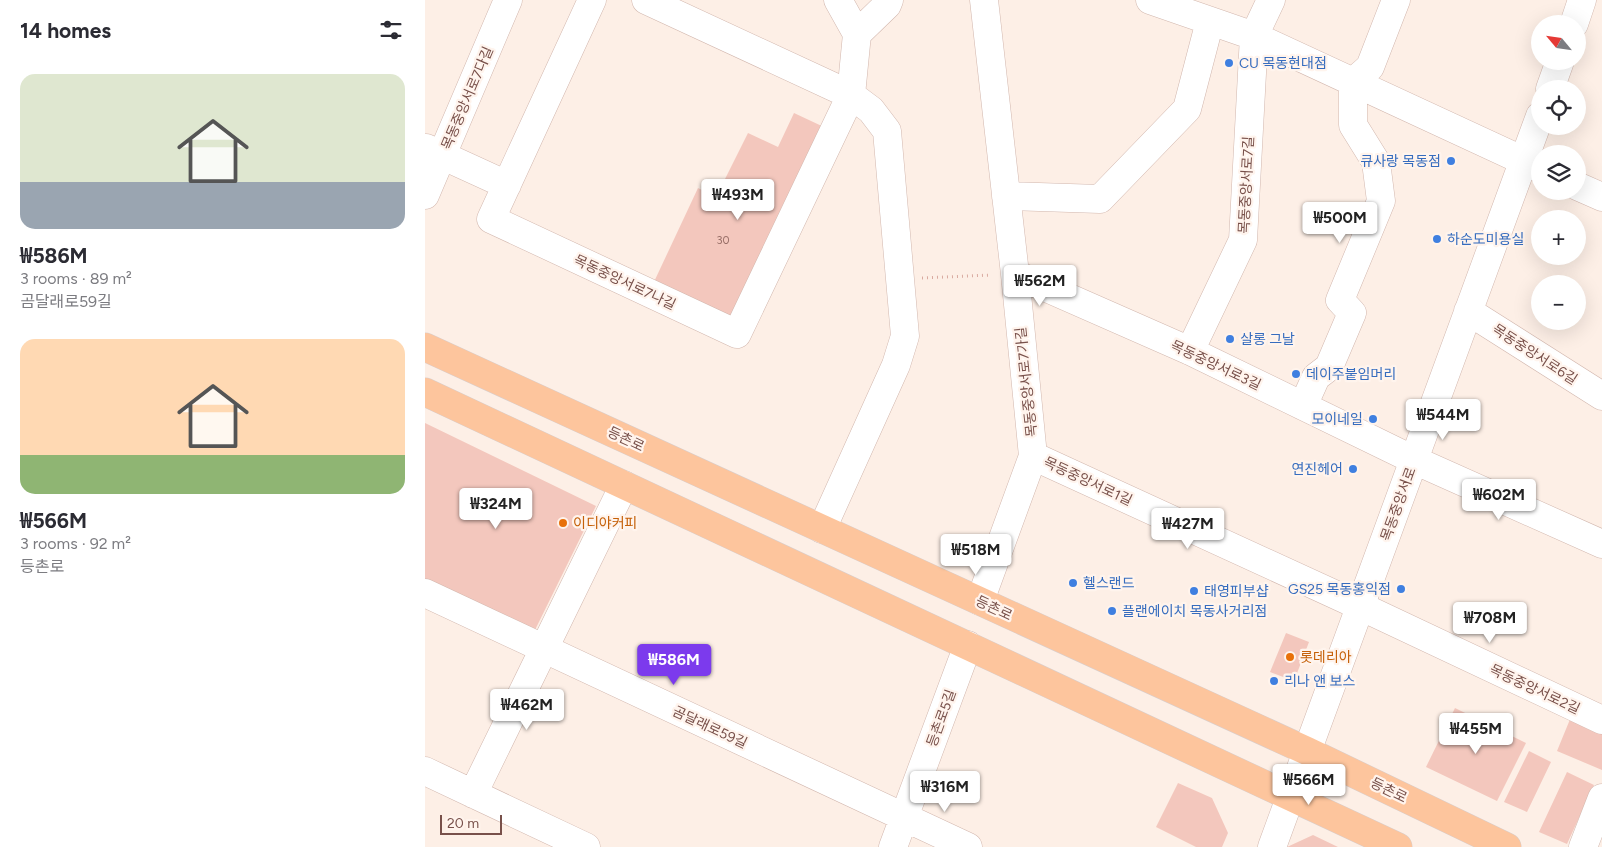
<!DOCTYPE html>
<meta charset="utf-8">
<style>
body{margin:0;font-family:Figtree,"Noto Sans KR",sans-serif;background:#f2f2f3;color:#2b2b33;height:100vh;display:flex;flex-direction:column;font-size:19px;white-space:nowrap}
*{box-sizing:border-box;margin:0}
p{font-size:16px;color:#7c7c81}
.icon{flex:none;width:28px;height:28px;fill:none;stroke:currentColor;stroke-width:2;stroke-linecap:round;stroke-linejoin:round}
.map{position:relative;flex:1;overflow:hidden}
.sheet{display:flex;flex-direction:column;background:#fff;width:425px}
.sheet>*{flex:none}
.needle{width:32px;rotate:299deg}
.buttons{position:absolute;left:1106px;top:15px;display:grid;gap:10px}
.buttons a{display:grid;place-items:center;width:55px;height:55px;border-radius:50%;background:#fff;box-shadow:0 5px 20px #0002;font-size:25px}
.scale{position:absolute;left:15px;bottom:12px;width:62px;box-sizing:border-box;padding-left:5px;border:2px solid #78504a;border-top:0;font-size:14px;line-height:18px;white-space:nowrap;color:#78504a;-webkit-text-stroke:4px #fff4ed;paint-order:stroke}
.price{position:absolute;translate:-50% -42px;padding:0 11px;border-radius:5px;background:#fff;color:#222;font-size:16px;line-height:32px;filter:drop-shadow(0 1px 2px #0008)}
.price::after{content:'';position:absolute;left:50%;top:30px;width:15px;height:11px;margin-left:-8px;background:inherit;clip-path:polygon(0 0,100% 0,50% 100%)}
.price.current{background:#7c3aed;color:#fff}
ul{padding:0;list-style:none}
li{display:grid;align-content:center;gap:10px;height:265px;padding:0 20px}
li span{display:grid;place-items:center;height:155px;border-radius:15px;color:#555}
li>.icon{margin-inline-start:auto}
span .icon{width:90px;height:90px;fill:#fffc;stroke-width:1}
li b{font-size:21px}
h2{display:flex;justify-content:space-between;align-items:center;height:60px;padding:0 20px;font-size:21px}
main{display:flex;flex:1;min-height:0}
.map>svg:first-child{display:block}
.building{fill:#f3c7bd}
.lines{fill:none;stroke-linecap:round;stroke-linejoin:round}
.minor-casing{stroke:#d2b7ae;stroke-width:29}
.major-casing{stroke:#d9cecc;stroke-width:29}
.path{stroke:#d9aaa0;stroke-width:3;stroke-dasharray:1 4;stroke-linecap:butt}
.minor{stroke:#fff;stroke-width:28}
.major{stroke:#fdc59d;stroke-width:28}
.shop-dot{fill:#3f7fe0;stroke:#fff4ed;stroke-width:2}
.food-dot{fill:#e8710a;stroke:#fff4ed;stroke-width:2}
.labels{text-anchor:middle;stroke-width:4.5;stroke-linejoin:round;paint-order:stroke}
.number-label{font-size:11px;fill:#976e67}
.shop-label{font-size:14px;fill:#366cbe;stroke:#fff4ed;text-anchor:start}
.street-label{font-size:14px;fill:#78504a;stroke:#fff4ed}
.food-label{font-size:14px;fill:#c56008;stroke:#fff4ed;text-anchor:start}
</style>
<main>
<section class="sheet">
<h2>14 homes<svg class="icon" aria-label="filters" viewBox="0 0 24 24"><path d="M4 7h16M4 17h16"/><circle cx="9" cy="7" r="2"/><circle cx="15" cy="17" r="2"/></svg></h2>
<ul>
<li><span style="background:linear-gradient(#dfe7d0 70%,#9aa5b1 0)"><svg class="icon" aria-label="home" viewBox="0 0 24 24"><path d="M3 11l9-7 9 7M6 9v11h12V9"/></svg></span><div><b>₩586M</b><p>3 rooms · 89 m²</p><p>곰달래로59길</p></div></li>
<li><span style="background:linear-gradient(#ffd9b3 75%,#8fb573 0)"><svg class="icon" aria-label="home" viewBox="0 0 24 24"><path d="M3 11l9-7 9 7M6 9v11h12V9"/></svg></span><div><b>₩566M</b><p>3 rooms · 92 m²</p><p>등촌로</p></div></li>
</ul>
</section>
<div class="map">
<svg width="1177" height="847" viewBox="0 0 1177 847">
<rect width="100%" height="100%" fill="#fdefe6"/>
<path class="building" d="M 369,113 L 401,128 L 308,322 L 228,284 L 273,188 L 291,197 L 323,133 L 353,147 Z
M 0,423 L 171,506 L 109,632 L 0,579 Z
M 861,633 L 884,642 L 869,681 L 845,672 Z
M 1030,708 L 1101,743 L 1072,801 L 1001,767 Z
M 1148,712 L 1177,724 L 1177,770 L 1132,751 Z
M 1104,751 L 1126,762 L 1102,812 L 1079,802 Z
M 1142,772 L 1169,785 L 1142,844 L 1114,832 Z
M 753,783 L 787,798 L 803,833 L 797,847 L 771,847 L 731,827 Z
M 888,835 L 913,847 L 862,847 Z"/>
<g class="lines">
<g class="minor-casing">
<path id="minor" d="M 167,0 L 66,219 L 312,334 L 426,95 L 432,34 L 462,5 L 464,0
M 221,0 L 426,95 L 446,110 L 462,131 L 480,336 L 471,365 L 397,529
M 413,0 L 432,34
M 725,0 L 829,36 L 1114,168
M 1149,24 L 1157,0
M 1125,89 L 1135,61
M 1,148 L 82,185
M 1152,186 L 1177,197
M 0,195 L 83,0
M 581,196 L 675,199 L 762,109 L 785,21
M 590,274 L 765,351 L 989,460 L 1177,544
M 1043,311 L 1177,396
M 765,351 L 818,240 L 829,36 L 846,0
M 878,406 L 891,377 L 904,367 L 927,313 L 915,300 L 956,201 L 951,162 L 928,125 L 928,82 L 945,67 L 971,0
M 608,456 L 935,606 L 1177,720
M 0,593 L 543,847
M 555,601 L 608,456 L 590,274 L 559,0
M 0,771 L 161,847
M 48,794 L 199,485
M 468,847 L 543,645
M 847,847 L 1115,116
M 1158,847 L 1177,798"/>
</g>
<g class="major-casing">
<path id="major" d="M 0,347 L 882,751 L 1082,847
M 0,392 L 973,847"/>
</g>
<path class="path" d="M 497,278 L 566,275"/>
<use href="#minor" class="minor"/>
<use href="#major" class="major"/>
</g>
<g class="shop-dot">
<circle cx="804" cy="63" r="5"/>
<circle cx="1026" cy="161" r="5"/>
<circle cx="1012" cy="239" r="5"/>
<circle cx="805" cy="339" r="5"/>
<circle cx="871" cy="374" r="5"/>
<circle cx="948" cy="419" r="5"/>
<circle cx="928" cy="469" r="5"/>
<circle cx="648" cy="583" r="5"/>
<circle cx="976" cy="589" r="5"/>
<circle cx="769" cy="591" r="5"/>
<circle cx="687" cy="611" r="5"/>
<circle cx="849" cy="681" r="5"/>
</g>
<g class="food-dot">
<circle cx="138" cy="523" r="5"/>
<circle cx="865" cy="657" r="5"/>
</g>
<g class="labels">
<g class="number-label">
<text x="298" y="244">30</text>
</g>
<g class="shop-label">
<text x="814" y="68">CU 목동현대점</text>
<text x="1016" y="166" text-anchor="end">큐사랑 목동점</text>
<text x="1022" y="244">하순도미용실</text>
<text x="815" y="344">살롱 그날</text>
<text x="881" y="379">데이주붙임머리</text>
<text x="938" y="424" text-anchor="end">모이네일</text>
<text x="918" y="474" text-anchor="end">연진헤어</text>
<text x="658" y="588">헬스랜드</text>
<text x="966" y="594" text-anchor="end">GS25 목동홍익점</text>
<text x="779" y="596">태영피부샵</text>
<text x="697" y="616">플랜에이치 목동사거리점</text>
<text x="859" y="686">리나 앤 보스</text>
</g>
<g class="street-label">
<text transform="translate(42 98) rotate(-67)" y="5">목동중앙서로7다길</text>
<text transform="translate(821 185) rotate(-87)" y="5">목동중앙서로7길</text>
<text transform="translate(200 282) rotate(25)" y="5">목동중앙서로7나길</text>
<text transform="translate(1110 354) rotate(33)" y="5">목동중앙서로6길</text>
<text transform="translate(791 365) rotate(25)" y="5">목동중앙서로3길</text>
<text transform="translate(601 382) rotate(-96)" y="5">목동중앙서로7가길</text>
<text transform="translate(201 439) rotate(25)" y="5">등촌로</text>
<text transform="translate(663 481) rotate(25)" y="5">목동중앙서로1길</text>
<text transform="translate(973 504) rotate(-70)" y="5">목동중앙서로</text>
<text transform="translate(569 608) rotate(25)" y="5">등촌로</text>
<text transform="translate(1110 689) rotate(25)" y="5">목동중앙서로2길</text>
<text transform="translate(516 718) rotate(-70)" y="5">등촌로5길</text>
<text transform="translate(285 727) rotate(25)" y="5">곰달래로59길</text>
<text transform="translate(964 790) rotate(26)" y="5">등촌로</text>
</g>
<g class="food-label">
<text x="148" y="528">이디야커피</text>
<text x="875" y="662">롯데리아</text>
</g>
</g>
</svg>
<div class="buttons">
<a><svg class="needle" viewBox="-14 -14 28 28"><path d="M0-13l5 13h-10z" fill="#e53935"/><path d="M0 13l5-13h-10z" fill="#7c7c81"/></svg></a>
<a><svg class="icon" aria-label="locate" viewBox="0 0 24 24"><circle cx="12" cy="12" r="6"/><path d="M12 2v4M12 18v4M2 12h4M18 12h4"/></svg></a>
<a><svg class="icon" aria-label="layers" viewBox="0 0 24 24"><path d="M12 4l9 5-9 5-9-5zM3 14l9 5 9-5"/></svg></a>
<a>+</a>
<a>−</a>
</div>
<div class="scale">20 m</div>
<b class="price" style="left:313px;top:221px">₩493M</b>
<b class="price" style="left:915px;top:244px">₩500M</b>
<b class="price" style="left:615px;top:307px">₩562M</b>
<b class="price" style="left:1018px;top:441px">₩544M</b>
<b class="price" style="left:1074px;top:521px">₩602M</b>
<b class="price" style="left:71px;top:530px">₩324M</b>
<b class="price" style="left:763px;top:550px">₩427M</b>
<b class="price" style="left:551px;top:576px">₩518M</b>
<b class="price" style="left:1065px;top:644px">₩708M</b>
<b class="price current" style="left:249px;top:686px">₩586M</b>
<b class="price" style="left:102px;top:731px">₩462M</b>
<b class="price" style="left:1051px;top:755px">₩455M</b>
<b class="price" style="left:884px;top:806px">₩566M</b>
<b class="price" style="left:520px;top:813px">₩316M</b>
</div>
</main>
